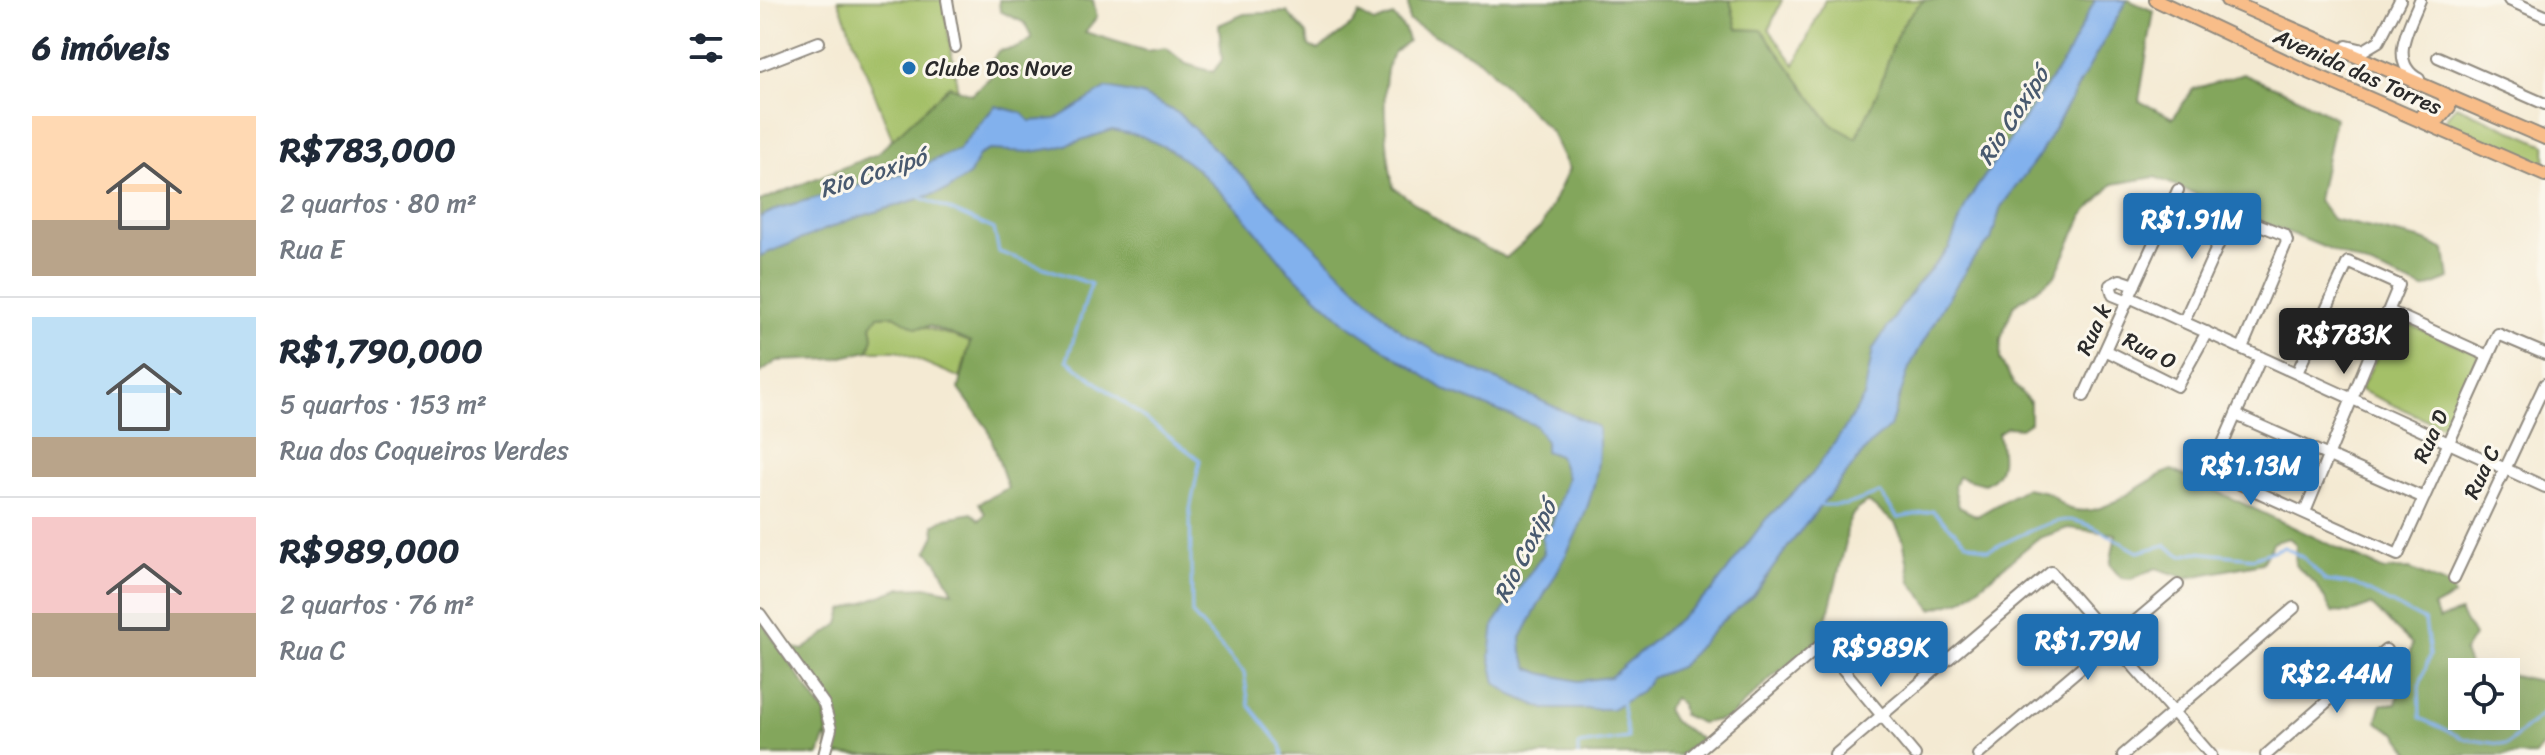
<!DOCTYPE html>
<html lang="pt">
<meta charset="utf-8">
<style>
body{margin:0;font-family:Sriracha,sans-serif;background:#f6f6f7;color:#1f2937;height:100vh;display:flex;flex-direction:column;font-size:30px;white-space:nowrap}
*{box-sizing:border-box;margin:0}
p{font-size:26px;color:#747a83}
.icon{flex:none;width:44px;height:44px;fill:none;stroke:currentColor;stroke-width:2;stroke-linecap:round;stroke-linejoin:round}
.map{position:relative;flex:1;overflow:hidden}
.drawer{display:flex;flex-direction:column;background:#fff;width:760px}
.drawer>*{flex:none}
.fabs{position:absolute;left:1688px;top:658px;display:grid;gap:16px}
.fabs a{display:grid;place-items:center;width:72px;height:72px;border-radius:0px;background:#fff;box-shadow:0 8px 32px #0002;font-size:40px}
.price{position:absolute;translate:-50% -68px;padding:0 18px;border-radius:8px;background:#1f6fb2;color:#fff;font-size:26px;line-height:52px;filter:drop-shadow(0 2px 4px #0008)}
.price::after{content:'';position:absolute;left:50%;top:48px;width:24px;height:18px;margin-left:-12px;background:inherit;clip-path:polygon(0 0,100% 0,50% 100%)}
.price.selected{background:#222;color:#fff}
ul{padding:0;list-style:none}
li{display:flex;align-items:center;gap:24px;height:200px;padding:0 32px}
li+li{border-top:2px solid #e0e1e3}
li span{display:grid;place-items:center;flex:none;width:224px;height:160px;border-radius:0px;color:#555}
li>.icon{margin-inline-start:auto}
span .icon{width:96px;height:96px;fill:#fffc;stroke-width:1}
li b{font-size:34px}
h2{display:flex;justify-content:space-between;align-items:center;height:96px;padding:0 32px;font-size:34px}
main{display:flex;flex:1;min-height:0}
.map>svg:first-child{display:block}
.green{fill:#a4c067;stroke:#687649;stroke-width:2}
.forest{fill:#83a65c;stroke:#576844;stroke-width:2}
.water{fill:#82b1ed;stroke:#566e8c;stroke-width:2}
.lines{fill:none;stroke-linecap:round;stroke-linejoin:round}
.stream{stroke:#82b1ed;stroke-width:3}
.minor-casing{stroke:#908a7f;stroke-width:14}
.major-casing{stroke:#908a7f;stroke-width:16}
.minor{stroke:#fff;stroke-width:10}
.major{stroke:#f8bd89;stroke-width:12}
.poi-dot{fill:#1f6fb2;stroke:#fbf7ec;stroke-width:3}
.labels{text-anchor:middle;stroke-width:6;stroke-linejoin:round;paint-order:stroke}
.poi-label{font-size:22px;fill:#2b2b2b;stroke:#fbf7ec;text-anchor:start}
.street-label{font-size:22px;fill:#2b2b2b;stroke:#fbf7ec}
.water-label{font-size:24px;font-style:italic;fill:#495a6f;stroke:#fbf7ec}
</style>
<main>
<section class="drawer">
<h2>6 imóveis<svg class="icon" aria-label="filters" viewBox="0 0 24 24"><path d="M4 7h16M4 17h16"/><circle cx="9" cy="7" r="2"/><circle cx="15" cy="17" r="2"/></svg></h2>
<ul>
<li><span style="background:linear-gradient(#ffd9b3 65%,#b9a48a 0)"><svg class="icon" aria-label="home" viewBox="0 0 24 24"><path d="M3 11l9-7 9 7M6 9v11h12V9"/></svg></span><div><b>R$783,000</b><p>2 quartos · 80 m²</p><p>Rua E</p></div></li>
<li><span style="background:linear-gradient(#bfe0f5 75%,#b9a48a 0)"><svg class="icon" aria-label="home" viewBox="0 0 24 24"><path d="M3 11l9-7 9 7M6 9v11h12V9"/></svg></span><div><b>R$1,790,000</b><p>5 quartos · 153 m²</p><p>Rua dos Coqueiros Verdes</p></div></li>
<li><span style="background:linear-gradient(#f6c9c9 60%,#b9a48a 0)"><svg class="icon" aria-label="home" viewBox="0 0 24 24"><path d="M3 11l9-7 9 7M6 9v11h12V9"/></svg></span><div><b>R$989,000</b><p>2 quartos · 76 m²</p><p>Rua C</p></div></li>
</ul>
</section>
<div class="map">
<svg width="1785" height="755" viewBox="0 0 1785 755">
<rect width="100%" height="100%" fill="#fbf7ec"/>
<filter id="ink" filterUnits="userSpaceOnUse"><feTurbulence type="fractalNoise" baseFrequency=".0125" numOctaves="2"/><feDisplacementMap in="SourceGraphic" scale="16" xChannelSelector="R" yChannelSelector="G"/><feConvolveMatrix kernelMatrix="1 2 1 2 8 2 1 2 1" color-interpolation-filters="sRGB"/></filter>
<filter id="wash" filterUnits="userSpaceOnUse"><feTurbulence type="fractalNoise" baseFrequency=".006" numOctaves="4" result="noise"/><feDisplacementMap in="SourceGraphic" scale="32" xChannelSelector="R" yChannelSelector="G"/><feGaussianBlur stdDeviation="1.8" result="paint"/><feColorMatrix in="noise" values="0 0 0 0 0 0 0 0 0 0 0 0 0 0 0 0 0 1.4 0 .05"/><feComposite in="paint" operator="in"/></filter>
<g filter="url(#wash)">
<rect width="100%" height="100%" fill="#f4ead3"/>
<path class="green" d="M 78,0 L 183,0 L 205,135 L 142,164 Z
M 970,0 L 1022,0 L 1009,29 L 1035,65 L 1065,0 L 1164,0 L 1096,139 L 1071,124 L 1002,31 L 977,29 Z
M 1696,106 L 1785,145 L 1785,167 L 1683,122 Z
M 134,315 C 158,328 184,332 210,342 L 200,378 L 137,351 L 109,351 L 113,337 L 111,325 L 117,316 Z
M 1636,319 L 1719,354 L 1685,428 L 1600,390 Z"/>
<path class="forest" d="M 239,0 L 333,0 L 337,17 L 325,32 L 386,51 L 406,48 L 426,64 L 453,72 L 462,60 L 459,25 L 484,14 L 527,12 L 547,34 L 549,46 L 558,50 L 592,25 L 599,14 L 615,23 L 633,16 L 645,30 L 648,41 C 644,45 636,49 633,54 C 617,78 628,158 633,187 L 692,231 L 746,258 L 782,226 L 809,169 L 791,132 L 720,60 L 649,21 L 648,0 L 970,0 L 977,29 L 1002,30 L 1071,124 L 1096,138 C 1103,123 1111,108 1117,93 C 1133,54 1130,30 1164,0 L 1368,0 L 1394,11 L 1379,101 L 1413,118 L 1433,89 L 1483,74 L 1533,95 L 1575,118 L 1558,200 L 1572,219 L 1663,240 L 1685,250 L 1689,279 L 1664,289 L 1395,177 L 1353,184 L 1323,215 L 1295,276 L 1253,306 L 1241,339 L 1240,360 L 1255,386 L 1270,402 L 1270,422 L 1261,428 L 1247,427 L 1238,433 C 1242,453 1247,474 1224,484 L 1198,477 L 1194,487 L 1199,507 L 1217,516 L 1266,488 C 1274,490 1284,490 1290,494 C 1297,499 1302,507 1310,509 C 1346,520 1381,480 1412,470 L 1624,570 L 1650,569 L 1692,587 L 1694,596 L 1673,607 L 1679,619 L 1700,612 L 1714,636 L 1704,652 L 1710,667 L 1735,672 L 1702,672 L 1702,716 L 1746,716 L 1746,674 L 1785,682 L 1785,744 L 1775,755 L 1652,755 L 1636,733 L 1617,722 L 1621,704 L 1636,704 L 1652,644 L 1611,605 L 1589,613 L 1572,612 L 1557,585 L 1535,565 L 1536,544 L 1529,538 L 1514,542 L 1502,563 L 1426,578 L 1396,568 L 1371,579 L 1361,578 L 1350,565 L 1356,534 L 1308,528 L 1277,539 L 1203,600 L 1172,609 L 1151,582 L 1143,539 L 1135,523 L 1108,502 C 1091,511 1086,522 1086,542 L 1062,638 L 1012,677 L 969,718 L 941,723 L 923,715 L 921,704 L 914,698 L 906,709 L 912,720 L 941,739 L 920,755 L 69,755 L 63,695 L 30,647 L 43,650 L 79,624 L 83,610 L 141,588 L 169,587 L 193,592 C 186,578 178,560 167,551 L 175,535 L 174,525 L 186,518 L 212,513 L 220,520 L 225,514 L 219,503 L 248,488 L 228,429 L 199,389 L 210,342 L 170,326 L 156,328 L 134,315 L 118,316 L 111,325 L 113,337 L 109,351 L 74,359 L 17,361 L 0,373 L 0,201 L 117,154 L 189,86 L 212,94 L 237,71 L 232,61 L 238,51 L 256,48 L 272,39 L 265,23 L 240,11 Z
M 0,620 L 65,714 L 68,729 L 59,755 L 0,755 L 3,712 Z"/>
<path class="water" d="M 1335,0 L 1367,0 L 1280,154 L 1241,207 L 1231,240 L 1213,259 L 1182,308 L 1149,368 L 1130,427 L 1111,443 L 1030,544 L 993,596 L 960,623 L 920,667 L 891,678 L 879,693 L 852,709 L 784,709 L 750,694 L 736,683 L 730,656 L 734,624 L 784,553 L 782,536 L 792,524 L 807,478 L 799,456 L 785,451 L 785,440 L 775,425 L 687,391 L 587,324 L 529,271 L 479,210 L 438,170 L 409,149 L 381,136 L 352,130 L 297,148 L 270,152 L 229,150 L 219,155 L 210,174 L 188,190 L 89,220 L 0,256 L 0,217 L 19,208 L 141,174 L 198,150 L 235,106 L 262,113 L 270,121 L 296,119 L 347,88 L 382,95 L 418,113 L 642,332 L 682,355 L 838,427 C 847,503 794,572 761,638 L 762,653 L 769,668 L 781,673 L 818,681 L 850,677 L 952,591 L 1006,519 L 1052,474 L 1083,431 L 1104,397 L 1113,349 L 1155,287 L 1189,248 L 1207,202 L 1305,59 Z"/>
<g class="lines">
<path class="stream" d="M 160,197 L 234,229 L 239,252 L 331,284 L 307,360 L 440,460 L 430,510 L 432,614 L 484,673 L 489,705 L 521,745 L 523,755
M 1060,505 L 1086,505 L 1120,493 L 1138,518 L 1173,511 L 1206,542 L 1228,550 C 1251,541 1293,515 1316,521 C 1337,526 1359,542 1378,552 L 1405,545 L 1422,556 L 1436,552 L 1493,558 L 1524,547 L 1544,558 L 1566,581 L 1596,585 L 1665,621 L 1670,655 L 1659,687 L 1660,718 L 1705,739 L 1747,745 L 1785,711
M 818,755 L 818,745 L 868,738 L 862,702"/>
</g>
</g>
<g filter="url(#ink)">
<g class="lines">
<g class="minor-casing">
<path id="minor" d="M 187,0 L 195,47
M 1749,0 L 1785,16
M 1587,46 L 1604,50 L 1619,41 L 1640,0
M 1678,57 L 1785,104
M 0,65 L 59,42
M 1659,79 C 1627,62 1650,25 1660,0
M 1369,297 L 1785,487
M 1368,301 L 1353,295 L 1350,285 L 1360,280 L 1375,285
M 1629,311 L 1728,356
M 1424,321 L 1472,214 L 1525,235 L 1527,241 L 1482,348
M 1345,350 L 1417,386 L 1447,332
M 1501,357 L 1451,471 L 1638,555 L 1738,334 L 1785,354
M 1537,373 L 1588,262 L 1639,285 L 1545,512
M 1324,396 L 1418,190
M 1476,415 L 1664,498
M 1694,578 L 1785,384
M 0,614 L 64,704 L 71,729 L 64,755
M 933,755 L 1062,644 L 1155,755
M 1075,755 L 1291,572 L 1451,755
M 1218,755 L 1418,585
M 1363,755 L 1534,608
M 1506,755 L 1626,650"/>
</g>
<g class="major-casing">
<path id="major" d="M 1396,0 L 1544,70 L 1785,175
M 1467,0 L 1785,138
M 1662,115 L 1679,119 L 1689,107 L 1684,96"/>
</g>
<use href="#minor" class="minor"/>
<use href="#major" class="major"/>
</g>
</g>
<circle class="poi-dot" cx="149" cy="68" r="8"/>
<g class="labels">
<g class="poi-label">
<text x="165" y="76">Clube Dos Nove</text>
</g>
<g class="street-label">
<text transform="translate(1598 71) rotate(24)" y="8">Avenida das Torres</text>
<text transform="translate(1333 329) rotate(-65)" y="8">Rua k</text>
<text transform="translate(1390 350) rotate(27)" y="8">Rua O</text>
<text transform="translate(1670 436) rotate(-66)" y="8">Rua D</text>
<text transform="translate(1721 472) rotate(-65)" y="8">Rua C</text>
</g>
<g class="water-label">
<text transform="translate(1253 116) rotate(-57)" y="8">Rio Coxipó</text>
<text transform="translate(113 173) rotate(-18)" y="8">Rio Coxipó</text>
<text transform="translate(765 551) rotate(-63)" y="8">Rio Coxipó</text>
</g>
</g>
</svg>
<div class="fabs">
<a><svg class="icon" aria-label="locate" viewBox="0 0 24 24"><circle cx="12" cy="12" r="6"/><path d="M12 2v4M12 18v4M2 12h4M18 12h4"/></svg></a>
</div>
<b class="price" style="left:1432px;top:261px">R$1.91M</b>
<b class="price selected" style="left:1584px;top:376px">R$783K</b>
<b class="price" style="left:1491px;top:507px">R$1.13M</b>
<b class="price" style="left:1328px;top:682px">R$1.79M</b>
<b class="price" style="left:1121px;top:689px">R$989K</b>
<b class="price" style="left:1577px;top:715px">R$2.44M</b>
</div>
</main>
